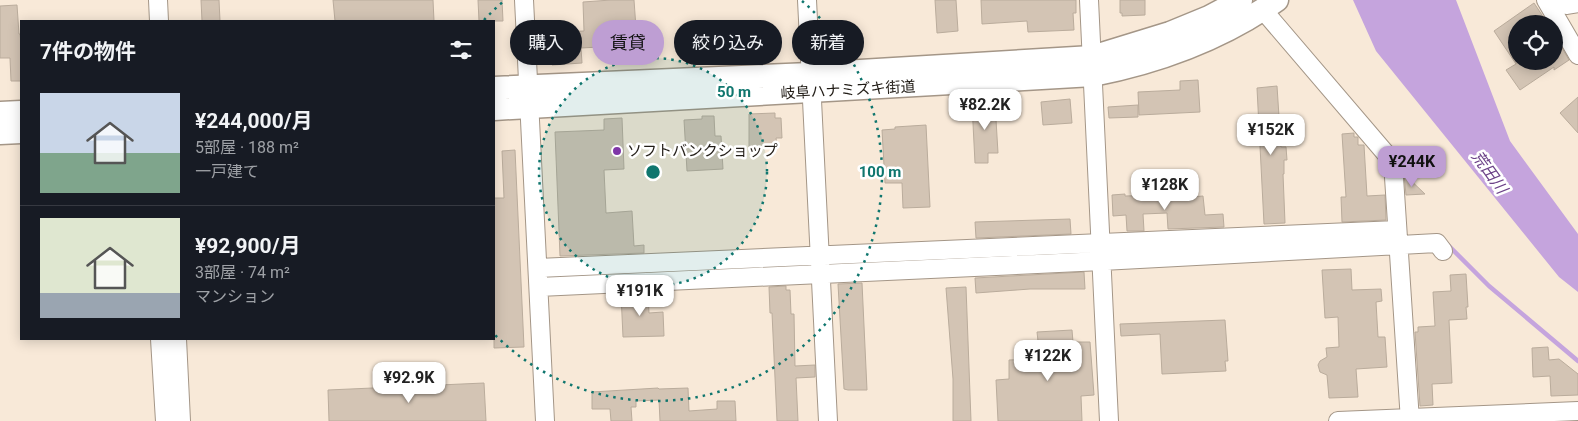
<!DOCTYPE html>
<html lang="ja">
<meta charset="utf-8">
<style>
body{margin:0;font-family:Roboto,"Noto Sans JP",sans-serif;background:#20242c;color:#f1f3f6;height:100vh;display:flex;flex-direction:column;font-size:19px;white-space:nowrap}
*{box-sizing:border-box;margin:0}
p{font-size:16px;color:#9ea1a6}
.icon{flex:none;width:28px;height:28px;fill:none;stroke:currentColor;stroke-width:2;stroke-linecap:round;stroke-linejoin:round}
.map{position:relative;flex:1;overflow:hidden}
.panel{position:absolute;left:20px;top:20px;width:475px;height:320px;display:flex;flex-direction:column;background:#171b24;border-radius:0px;box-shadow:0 2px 12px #0003}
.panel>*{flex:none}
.guide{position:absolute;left:510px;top:20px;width:475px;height:45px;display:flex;gap:10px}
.fabs{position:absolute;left:1508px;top:15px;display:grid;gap:10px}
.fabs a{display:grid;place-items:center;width:55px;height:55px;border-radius:50%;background:#171b24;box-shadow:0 2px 12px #0003;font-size:25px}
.price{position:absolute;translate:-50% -42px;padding:0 11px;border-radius:10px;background:#fff;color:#222;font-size:16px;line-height:32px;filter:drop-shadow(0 1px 2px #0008)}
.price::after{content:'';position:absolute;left:50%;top:30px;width:15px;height:11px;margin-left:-8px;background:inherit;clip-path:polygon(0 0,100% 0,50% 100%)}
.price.active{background:#be9ed3;color:#111}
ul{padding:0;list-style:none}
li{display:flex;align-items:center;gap:15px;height:125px;padding:0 20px}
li+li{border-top:1px solid #363941}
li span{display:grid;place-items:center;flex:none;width:140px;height:100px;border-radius:0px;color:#555}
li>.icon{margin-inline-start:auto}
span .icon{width:60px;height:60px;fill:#fffc;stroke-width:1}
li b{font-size:21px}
h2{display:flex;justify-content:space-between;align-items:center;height:60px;padding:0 20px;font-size:21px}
.chip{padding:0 18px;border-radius:22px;background:#171b24;box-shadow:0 2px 12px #0003;font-size:18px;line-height:45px}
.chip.active{background:#be9ed3;color:#111}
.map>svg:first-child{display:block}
.water{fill:#c5a4dd}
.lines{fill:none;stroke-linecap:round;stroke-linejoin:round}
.stream{stroke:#c5a4dd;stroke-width:4.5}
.building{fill:#d3c4b4;stroke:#baac9c}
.minor-casing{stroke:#a49687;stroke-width:20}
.major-casing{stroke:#a49687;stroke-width:25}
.minor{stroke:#fff;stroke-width:18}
.major{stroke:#fff;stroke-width:22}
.ring{fill:none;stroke:#0f766e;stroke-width:2.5;stroke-dasharray:2.5 5}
.poi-dot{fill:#7f36a8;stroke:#fff;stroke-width:2}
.labels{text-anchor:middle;stroke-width:5;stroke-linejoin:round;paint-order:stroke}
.street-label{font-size:15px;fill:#221d17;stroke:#fff}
.poi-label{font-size:15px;fill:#221d17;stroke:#fff;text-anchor:start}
.water-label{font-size:16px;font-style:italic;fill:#6c4288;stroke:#fff}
.centre{fill:#0f766e;stroke:#fff;stroke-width:2.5}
.ring-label{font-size:15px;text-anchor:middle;font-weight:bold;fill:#0f766e;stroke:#fff;stroke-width:5;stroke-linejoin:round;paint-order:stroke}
</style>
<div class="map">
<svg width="1578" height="421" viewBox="0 0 1578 421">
<rect width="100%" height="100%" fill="#f8e9d8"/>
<path class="water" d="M 1353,0 L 1456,0 L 1510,141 L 1578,234 L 1578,292 L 1559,277 L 1376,51 Z"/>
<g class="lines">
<path class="stream" d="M 1447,244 L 1489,286 L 1578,361
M 669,271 L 781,267"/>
</g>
<path class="building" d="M 201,0 L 219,0 L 220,21 L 202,21 Z
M 333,0 L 433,0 L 434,21 L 335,21 Z
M 478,0 L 502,0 L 503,21 L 479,21 Z
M 611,0 L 634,0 L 636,28 L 638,28 L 639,42 L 637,42 L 637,45 L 581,48 L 582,63 L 552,65 L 551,46 L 562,45 L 561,32 L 584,31 L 583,2 Z
M 935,0 L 956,0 L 958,31 L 937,33 Z
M 981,0 L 1076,0 L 1076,13 L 1073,13 L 1074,30 L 1028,32 L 1027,21 L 982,24 Z
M 1120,0 L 1145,0 L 1145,15 L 1122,16 L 1122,13 L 1120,13 Z
M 1534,3 L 1548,24 L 1516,24 L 1516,64 L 1520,61 L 1554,61 L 1554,34 L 1569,60 L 1554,70 L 1554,67 L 1520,90 L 1506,70 L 1516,64 L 1494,31 Z
M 17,5 L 19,34 L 20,34 L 21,42 L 21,81 L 11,81 L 10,58 L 0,58 L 0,6 Z
M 1198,80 L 1200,112 L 1139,115 L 1138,92 L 1180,90 L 1180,81 Z
M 1277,86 L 1281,147 L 1286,147 L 1287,160 L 1284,160 L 1284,174 L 1283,174 L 1285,223 L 1264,224 L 1257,88 Z
M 1578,97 L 1578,133 L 1560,113 Z
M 1070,99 L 1072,123 L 1043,125 L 1041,102 Z
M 995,103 L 998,153 L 988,153 L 988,163 L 975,163 L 972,104 Z
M 1138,105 L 1138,117 L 1109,118 L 1108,107 Z
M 775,113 L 775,118 L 781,118 L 782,138 L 776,138 L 777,146 L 749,147 L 749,114 Z
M 702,116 L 714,116 L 715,136 L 721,136 L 723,169 L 687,171 L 684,120 L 702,119 Z
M 622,118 L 624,169 L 604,170 L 606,213 L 632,211 L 634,246 L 644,245 L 644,253 L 560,256 L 555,132 L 604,130 L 604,119 Z
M 926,125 L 930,207 L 903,208 L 902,183 L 885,183 L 882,130 L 895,129 L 895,127 Z
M 1354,133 L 1354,137 L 1358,137 L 1358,145 L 1364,145 L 1367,196 L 1385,195 L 1386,220 L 1342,222 L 1341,197 L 1346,197 L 1342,134 Z
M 515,150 L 524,347 L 494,348 L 494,198 L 504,198 L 502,151 Z
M 1404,174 L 1425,194 L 1406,195 Z
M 1179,192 L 1180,198 L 1203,196 L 1205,215 L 1223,214 L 1224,227 L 1168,229 L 1167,213 L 1143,214 L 1144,231 L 1127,231 L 1126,215 L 1113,216 L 1112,195 L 1125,194 L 1125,196 L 1166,195 L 1166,193 Z
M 1070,219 L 1071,234 L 976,238 L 975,222 Z
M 1351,269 L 1352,290 L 1381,289 L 1382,301 L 1376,302 L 1378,337 L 1385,337 L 1387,367 L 1356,369 L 1358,397 L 1329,398 L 1327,375 L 1320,372 L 1318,365 L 1320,361 L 1327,357 L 1326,348 L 1339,347 L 1338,317 L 1325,318 L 1322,270 Z
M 1084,272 L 1085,289 L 1030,289 L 976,293 L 975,278 Z
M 1466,274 L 1468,307 L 1466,307 L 1467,319 L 1449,320 L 1452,383 L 1432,384 L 1433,405 L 1420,406 L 1415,332 L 1418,332 L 1418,327 L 1435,326 L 1433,292 L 1451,291 L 1450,275 Z
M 862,283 L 867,390 L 848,390 L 844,389 L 838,284 Z
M 786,286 L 786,290 L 790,290 L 791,314 L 794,314 L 795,366 L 815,365 L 815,377 L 796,378 L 798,421 L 777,421 L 772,313 L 770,313 L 769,287 Z
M 966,287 L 971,421 L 953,421 L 953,379 L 946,288 Z
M 648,293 L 649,313 L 663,312 L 664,336 L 623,337 L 621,294 Z
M 1225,320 L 1228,361 L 1225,361 L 1226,371 L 1162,374 L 1160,334 L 1121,336 L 1120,324 Z
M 1072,330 L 1073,342 L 1090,342 L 1094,395 L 1081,396 L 1082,421 L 998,421 L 996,380 L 1009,379 L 1009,360 L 1040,359 L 1037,332 Z
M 1548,347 L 1549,360 L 1559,359 L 1578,374 L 1578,395 L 1551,396 L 1550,376 L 1533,377 L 1532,348 Z
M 484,383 L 486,421 L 329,421 L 328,390 Z
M 658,388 L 659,389 L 688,388 L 689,411 L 717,409 L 717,401 L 735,401 L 736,421 L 660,421 L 659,400 L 636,401 L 636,407 L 631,407 L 632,421 L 611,421 L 610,409 L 592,409 L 592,392 Z"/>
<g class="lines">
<g class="minor-casing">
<path id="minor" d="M 158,0 L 159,21
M 524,0 L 545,421
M 807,0 L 828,421
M 1089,0 L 1109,421
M 1546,0 L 1578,55
M 1563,0 L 1567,5 L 1578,3
M 1263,10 L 1393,162 L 1410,421
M 538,268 L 1397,230
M 539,287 L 1102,261 L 1437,243 L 1443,251
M 160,339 L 165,421
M 177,339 L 181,421
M 1338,421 L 1578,411"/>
</g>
<g class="major-casing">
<path id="major" d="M 494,88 L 810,74 L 1092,57 L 1170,33 L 1209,17 L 1241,0
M 494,109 L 1093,75 C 1159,62 1222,39 1277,0
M 0,113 L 21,112
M 0,133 L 21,132"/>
</g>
<use href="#minor" class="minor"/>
<use href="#major" class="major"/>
</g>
<circle cx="653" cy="172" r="114" fill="#0f766e" fill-opacity=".12"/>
<g class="ring">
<circle cx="653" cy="172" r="114"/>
<path d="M484 20A227 227 0 0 1 504 1M802 1A227 227 0 1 1 494 334"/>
</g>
<circle class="poi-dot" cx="617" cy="151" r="5"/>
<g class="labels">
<g class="street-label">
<text transform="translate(848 90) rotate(-3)" y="5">岐阜ハナミズキ街道</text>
</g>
<g class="poi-label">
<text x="627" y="156">ソフトバンクショップ</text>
</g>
<g class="water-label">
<text transform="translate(1490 172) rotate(54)" y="6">荒田川</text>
</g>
</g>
<circle cx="653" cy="172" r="8" class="centre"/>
<g class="ring-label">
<text x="734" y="97">50 m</text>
<text x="880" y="177">100 m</text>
</g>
</svg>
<div class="fabs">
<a><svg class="icon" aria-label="locate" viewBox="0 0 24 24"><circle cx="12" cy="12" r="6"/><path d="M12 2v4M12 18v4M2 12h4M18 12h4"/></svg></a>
</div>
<b class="price" style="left:985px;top:131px">¥82.2K</b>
<b class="price" style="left:1271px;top:156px">¥152K</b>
<b class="price active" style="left:1412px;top:188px">¥244K</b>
<b class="price" style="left:1165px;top:211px">¥128K</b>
<b class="price" style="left:640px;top:317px">¥191K</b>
<b class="price" style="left:1048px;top:382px">¥122K</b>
<b class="price" style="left:409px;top:404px">¥92.9K</b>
<div class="guide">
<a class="chip">購入</a>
<a class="chip active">賃貸</a>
<a class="chip">絞り込み</a>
<a class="chip">新着</a>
</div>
<section class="panel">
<h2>7件の物件<svg class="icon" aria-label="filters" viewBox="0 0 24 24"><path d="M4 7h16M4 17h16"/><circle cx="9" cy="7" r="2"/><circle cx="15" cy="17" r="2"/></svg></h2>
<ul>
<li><span style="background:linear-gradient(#c9d6e8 60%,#7fa58c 0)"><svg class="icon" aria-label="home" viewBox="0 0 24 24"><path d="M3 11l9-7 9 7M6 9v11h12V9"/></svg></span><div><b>¥244,000/月</b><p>5部屋 · 188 m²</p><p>一戸建て</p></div></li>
<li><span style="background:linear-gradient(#dfe7d0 75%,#9aa5b1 0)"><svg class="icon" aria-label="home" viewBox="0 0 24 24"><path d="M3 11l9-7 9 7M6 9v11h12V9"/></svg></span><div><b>¥92,900/月</b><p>3部屋 · 74 m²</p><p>マンション</p></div></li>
</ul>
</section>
</div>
